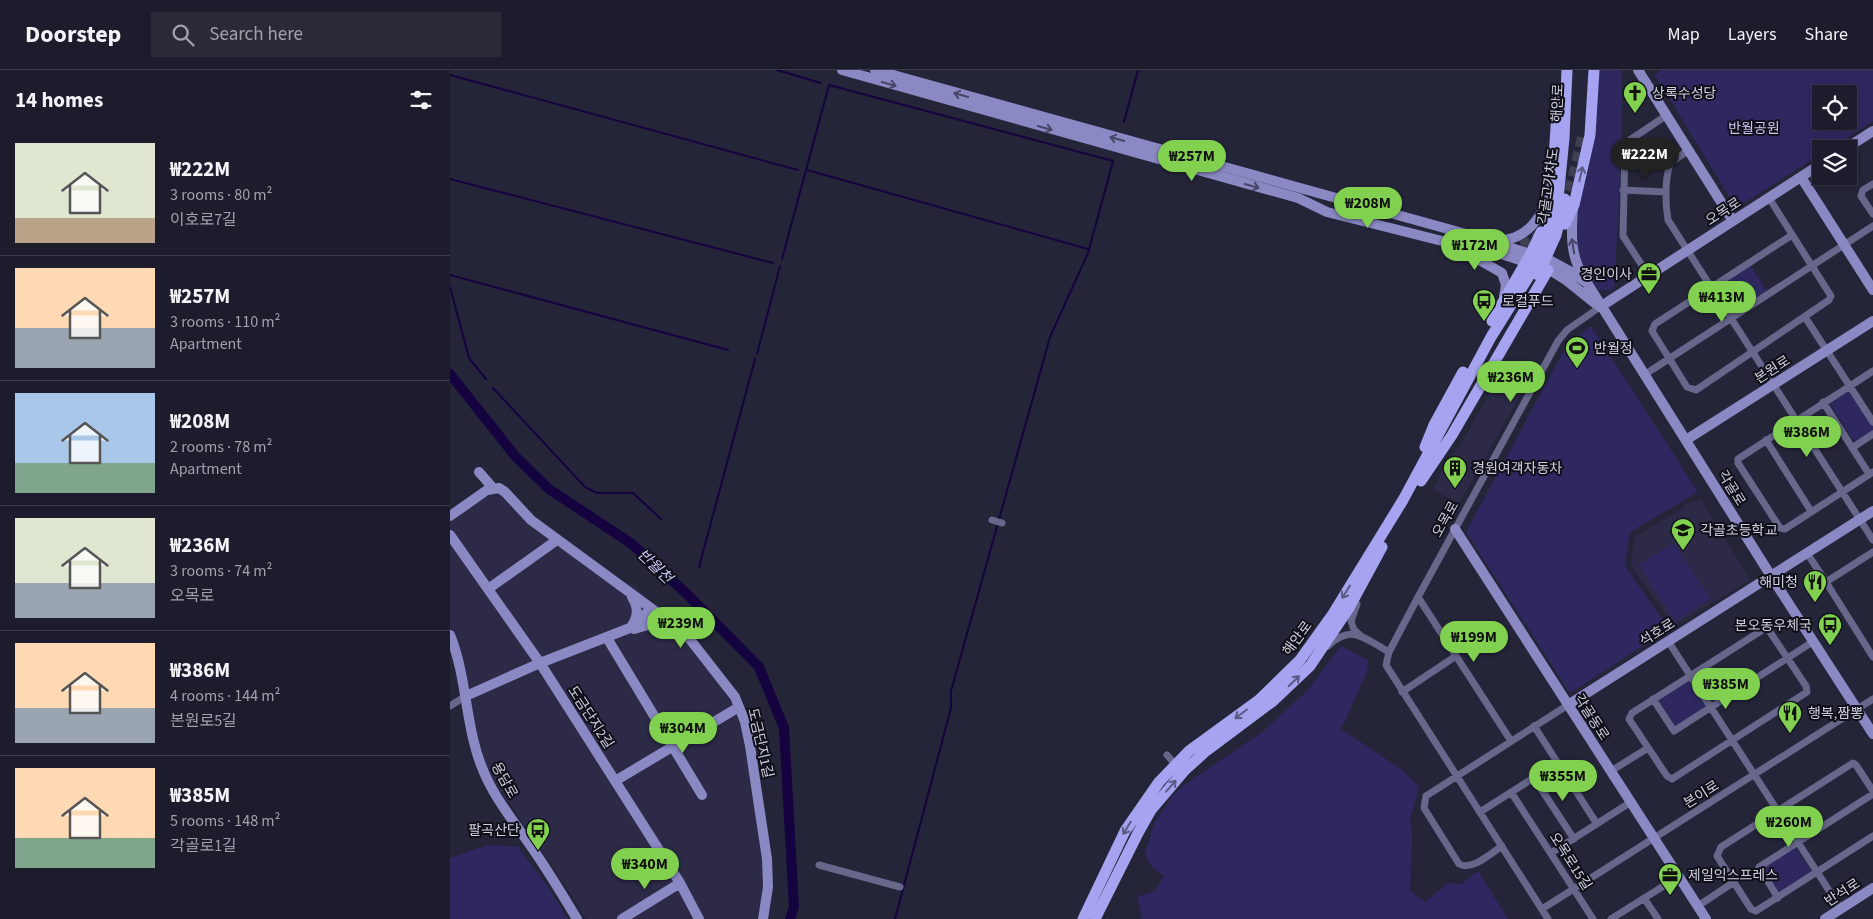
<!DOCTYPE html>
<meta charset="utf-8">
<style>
body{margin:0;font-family:"Source Sans 3","Noto Sans KR",sans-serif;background:#292938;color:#f1f3f6;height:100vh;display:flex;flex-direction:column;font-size:19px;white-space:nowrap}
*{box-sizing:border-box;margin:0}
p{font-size:16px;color:#a0a1a9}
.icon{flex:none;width:28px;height:28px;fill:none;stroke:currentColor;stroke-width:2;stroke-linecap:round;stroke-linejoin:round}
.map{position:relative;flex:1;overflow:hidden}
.drawer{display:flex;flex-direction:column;background:#1c1c2c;width:450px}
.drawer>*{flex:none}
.buttons{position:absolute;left:1362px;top:15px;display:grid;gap:10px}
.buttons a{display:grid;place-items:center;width:45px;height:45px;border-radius:0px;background:#1c1c2c;box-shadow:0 2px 8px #0003,0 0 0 1px #3a3a48;font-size:25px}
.price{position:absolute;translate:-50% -42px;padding:0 11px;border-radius:18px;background:#82d04f;color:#111;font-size:16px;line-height:32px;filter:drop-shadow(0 1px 2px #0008)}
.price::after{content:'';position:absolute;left:50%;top:30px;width:15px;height:11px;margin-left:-8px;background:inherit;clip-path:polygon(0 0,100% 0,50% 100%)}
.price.selected{background:#222;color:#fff}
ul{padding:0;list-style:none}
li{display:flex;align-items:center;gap:15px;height:125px;padding:0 15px}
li+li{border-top:1px solid #3a3a48}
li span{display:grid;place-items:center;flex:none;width:140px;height:100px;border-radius:0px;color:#555}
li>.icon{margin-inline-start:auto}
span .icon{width:60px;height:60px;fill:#fffc;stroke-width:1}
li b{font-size:21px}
h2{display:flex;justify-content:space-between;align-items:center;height:60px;padding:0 15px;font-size:21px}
header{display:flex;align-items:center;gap:30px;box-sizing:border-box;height:70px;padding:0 25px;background:#1c1c2c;border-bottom:1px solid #3a3a48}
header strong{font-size:24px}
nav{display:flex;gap:28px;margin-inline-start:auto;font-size:18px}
.search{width:350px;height:45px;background:#292938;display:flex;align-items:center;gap:12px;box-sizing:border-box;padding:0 18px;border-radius:0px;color:#a0a1a9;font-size:19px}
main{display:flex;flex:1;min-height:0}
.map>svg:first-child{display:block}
.built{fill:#2c2a46}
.green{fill:#2f2860;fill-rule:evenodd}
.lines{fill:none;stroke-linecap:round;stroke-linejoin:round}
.stream{stroke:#14033e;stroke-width:2}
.river{stroke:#14033e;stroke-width:10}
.secondary-tunnel{stroke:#3e3f53;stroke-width:10;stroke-dasharray:10 5;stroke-linecap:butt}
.street{stroke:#67668b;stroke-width:7}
.secondary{stroke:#8b89c4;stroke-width:10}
.primary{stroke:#a6a4f0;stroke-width:11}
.oneway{stroke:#474666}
.oneway2{stroke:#5a5a84}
.labels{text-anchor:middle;stroke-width:4;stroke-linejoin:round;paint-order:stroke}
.poi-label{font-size:14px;fill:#cfd0de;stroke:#0f0f19;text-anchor:start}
.street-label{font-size:14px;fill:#cfd0de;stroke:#0f0f19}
.park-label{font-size:14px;fill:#c7c6f4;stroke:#0f0f19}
.water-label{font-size:15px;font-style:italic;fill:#cbcbf9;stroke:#0f0f19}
</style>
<header>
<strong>Doorstep</strong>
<div class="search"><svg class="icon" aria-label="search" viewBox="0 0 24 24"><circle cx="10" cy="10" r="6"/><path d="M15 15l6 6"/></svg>Search here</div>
<nav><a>Map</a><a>Layers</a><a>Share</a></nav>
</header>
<main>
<section class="drawer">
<h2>14 homes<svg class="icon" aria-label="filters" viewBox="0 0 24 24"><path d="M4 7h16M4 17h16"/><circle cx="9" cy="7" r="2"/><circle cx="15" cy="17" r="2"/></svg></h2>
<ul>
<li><span style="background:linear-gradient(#dfe7d0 75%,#b9a48a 0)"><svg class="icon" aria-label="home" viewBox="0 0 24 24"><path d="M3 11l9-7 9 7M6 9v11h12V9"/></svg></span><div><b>₩222M</b><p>3 rooms · 80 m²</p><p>이호로7길</p></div></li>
<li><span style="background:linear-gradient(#ffd9b3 60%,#9aa5b1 0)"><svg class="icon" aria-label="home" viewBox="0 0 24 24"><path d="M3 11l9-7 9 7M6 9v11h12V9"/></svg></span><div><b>₩257M</b><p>3 rooms · 110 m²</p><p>Apartment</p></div></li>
<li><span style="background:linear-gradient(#a9c7e8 70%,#7fa58c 0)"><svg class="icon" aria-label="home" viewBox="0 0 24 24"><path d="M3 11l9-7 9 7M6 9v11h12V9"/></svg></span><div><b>₩208M</b><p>2 rooms · 78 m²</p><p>Apartment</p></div></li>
<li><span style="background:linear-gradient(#dfe7d0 65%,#9aa5b1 0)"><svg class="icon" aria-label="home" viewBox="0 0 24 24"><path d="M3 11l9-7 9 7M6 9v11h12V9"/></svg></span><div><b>₩236M</b><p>3 rooms · 74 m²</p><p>오목로</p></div></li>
<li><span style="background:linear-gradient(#ffd9b3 65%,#9aa5b1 0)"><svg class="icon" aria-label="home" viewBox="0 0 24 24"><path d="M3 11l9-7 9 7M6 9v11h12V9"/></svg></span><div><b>₩386M</b><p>4 rooms · 144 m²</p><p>본원로5길</p></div></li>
<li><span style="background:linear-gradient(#ffd9b3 70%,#7fa58c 0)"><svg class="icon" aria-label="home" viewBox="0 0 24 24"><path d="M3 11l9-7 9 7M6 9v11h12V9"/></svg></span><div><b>₩385M</b><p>5 rooms · 148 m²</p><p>각골로1길</p></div></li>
</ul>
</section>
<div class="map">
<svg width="1423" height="849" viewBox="0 0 1423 849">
<rect width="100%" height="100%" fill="#25253a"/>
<path class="built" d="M 1050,304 L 1074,318 L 1009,434 L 983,420 L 995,393 L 1010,376 Z
M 43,418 L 177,513 L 186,516 L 210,545 L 242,572 L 281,632 L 292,660 L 305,735 L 312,790 L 314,816 L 307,849 L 136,849 L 128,835 L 43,709 L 36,697 L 0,574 L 0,446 Z
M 1251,429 L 1300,510 L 1224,556 L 1181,495 L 1185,467 L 1232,439 L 1237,433 Z"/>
<path class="green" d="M 1147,0 L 1172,0 L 1172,71 L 1164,220 L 1148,220 L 1134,203 L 1125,164 Z
M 1211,0 L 1423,0 L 1423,51 L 1380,79 L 1371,79 L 1371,84 L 1286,138 L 1205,5 ZM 1371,24 L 1399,24 L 1399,51 L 1371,51 Z
M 1300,195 L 1317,221 L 1285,243 L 1282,242 L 1267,220 L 1267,217 Z
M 1141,256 L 1248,422 L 1180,462 L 1175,496 L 1219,559 L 1120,623 L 1016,462 L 1117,275 Z
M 1399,321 L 1402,322 L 1423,354 L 1423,361 L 1407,372 L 1404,371 L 1381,336 L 1381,333 Z
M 1224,473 L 1260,529 L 1225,552 L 1189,495 Z
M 891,576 L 918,590 L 917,602 L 891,659 L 951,699 L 969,717 L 960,750 L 962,767 L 960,821 L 975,832 L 998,813 L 1011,814 L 1028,801 L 1058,849 L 691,849 L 692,847 L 687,827 L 705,821 L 714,806 L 702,797 L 695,784 L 704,753 L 723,725 L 737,713 L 811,663 L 858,620 Z
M 1237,610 L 1240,610 L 1257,635 L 1256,638 L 1228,656 L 1225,656 L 1209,631 L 1210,628 Z
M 38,775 L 68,777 L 100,820 L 118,849 L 0,849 L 0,788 Z
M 1343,777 L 1346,778 L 1361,801 L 1361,804 L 1328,823 L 1313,797 Z"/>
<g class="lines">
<path class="stream" d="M 327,0 L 371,13
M 0,5 L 348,100
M 674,52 L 688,0
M 357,100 L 638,179
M 0,109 L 323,193
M 332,189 L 379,15 L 663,91 L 638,183 L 600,267 L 501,621 L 501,638 L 445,849
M 0,205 L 278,280
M 0,217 L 19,288 L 36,309
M 307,284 L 330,196
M 43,318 L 135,417 L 147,423 L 183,423 L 211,449
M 249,497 L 305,289"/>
<path class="river" d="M 0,304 L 66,387 L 99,419 L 182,474 L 238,525 L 309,597 L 334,658 L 344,837 L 340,849"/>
<path class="secondary-tunnel" d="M 1114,135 L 1122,110 L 1133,63
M 994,166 L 1022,173
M 1056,178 C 1069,178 1081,170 1091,164"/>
<path class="street" d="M 1239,80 L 1220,93 C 1215,111 1215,131 1218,150 L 1423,470
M 1423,114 L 1413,120 L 1411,126 L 1423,144
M 1173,120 L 1216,122
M 1319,128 L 1381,226 L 1379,230 L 1246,320 L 1237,317 L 1202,261 L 1205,254 L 1342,165
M 1199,206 L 1173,166 L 1175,77 L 1177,72 L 1217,45
M 1355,247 L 1423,352
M 1423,301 L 1288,389 L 1288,393 L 1330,458 L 1335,459 L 1423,402
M 1194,305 L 1423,156
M 1373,332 L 1419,404
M 1316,370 L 1361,441
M 1402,378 L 1423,364
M 542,450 L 552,453
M 1423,482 L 1376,512 L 1423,587
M 1357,483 L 1376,512
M 968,527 L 1061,671
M 907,534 L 901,551 L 904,560 L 911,566
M 1314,559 L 1318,559 L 1356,616 L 1357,622 L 1222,709 L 1217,706 L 1179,649 L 1182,643 Z
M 1218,571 L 1391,839
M 878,576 C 902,553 915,569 939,582
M 952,622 L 1006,586
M 1203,629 L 1224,661 L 1364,571
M 0,636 L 16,626
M 1084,656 L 1147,754
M 717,685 L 726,695
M 1161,701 L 1198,678
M 1084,708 L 1124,769
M 1423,721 L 1406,695 L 1403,693 L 1271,777 L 1267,786 L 1301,839 L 1306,841 L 1423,766
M 1061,722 L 1143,849
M 1030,742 L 1107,693
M 1052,776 C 1040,784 1022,801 1009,794 L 974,738 L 976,726 L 1118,635
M 1101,783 L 1181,732
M 369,795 L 450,817
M 1194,828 L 1208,849
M 1328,828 L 1309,797 L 1423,724
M 1248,836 L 1284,812
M 1092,839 L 1423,629
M 1098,849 L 936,595 L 939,582 L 968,527 L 1108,271 L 1117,260 L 1150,237
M 1161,849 L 1228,807"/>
<path class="secondary" d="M 392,0 L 848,128 L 877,142 L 996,172 L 1045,182 L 1098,199 L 1116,210 L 1146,234
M 425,0 L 1034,169 L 1101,191 L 1121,202 L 1137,213 L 1321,506 L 1423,664
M 1188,0 L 1283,151
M 1395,79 L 1423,61
M 1351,107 L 1423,220
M 1123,138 C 1121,165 1120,186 1135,210
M 1045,170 C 1077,172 1091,147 1102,122
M 1010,179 L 1052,203 L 1056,215 L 1054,227
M 1150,237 L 1371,94
M 1236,370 L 1423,251
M 29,402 L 43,418
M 0,446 L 37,420 L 49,418 L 55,422 L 81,450 L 235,563 L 285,627 L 295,652 L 300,676 L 317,789 L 318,817 L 313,849
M 1005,459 L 1256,849
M 0,465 L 90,593 L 230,813 L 249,849
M 38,519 L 107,470
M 181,557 C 188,547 189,538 182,527
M 184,559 L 205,553 L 219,552
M 0,565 C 17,607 15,653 31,695 C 42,725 62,749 80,775 C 97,799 112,824 127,849
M 157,568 L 252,725
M 16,626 L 90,593 L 185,556 L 200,539
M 1118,635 L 1423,441
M 165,711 L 289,637
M 172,849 L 230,813
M 1375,849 L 1423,818"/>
<path class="primary" d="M 1102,118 L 1108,27
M 1115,154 L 1124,135 L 1140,65 L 1144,0
M 1088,205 L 1106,165 L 1115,129
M 1042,251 L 1080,185 L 1091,162
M 975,377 L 984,355 L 1013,302
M 971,411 L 1002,365 L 1098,200
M 633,849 L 675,761 L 709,712 L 739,681 L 809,630 L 850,590 L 883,544 L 953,430 L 1041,267 L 1079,206 L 1092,180 L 1108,129 L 1114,68 L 1117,0
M 645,849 L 688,763 L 701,740 L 735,700 L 756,681 L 823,631 L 860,596 L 899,538 L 932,477"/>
</g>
<defs><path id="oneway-shaft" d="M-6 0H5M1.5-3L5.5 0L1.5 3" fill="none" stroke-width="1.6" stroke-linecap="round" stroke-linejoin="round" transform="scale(1.25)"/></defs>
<g class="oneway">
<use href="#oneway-shaft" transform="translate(439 14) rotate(16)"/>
<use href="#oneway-shaft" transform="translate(511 25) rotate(-164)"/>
<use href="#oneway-shaft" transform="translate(595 58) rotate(16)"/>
<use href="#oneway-shaft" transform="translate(667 69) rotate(-164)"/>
<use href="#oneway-shaft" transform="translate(802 116) rotate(16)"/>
<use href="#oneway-shaft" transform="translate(1123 176) rotate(-99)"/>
</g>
<g class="oneway2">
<use href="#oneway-shaft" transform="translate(1131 104) rotate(-77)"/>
<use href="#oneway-shaft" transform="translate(896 522) rotate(122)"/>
<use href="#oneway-shaft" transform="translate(844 611) rotate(-44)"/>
<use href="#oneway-shaft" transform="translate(791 644) rotate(143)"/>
<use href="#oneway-shaft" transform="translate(721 716) rotate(-49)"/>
<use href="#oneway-shaft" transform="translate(677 758) rotate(121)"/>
</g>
<defs>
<g id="church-pin" transform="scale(1.25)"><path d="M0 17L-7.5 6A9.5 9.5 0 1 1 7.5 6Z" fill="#82d04f" stroke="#0f0f19"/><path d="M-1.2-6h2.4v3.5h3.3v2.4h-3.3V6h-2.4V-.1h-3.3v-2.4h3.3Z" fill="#111"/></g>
<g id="office-pin" transform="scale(1.25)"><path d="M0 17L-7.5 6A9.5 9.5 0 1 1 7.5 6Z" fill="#82d04f" stroke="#0f0f19"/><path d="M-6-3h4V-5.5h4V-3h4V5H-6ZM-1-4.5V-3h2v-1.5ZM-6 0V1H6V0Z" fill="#111"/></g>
<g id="bus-pin" transform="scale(1.25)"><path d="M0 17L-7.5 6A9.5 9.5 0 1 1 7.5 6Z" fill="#82d04f" stroke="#0f0f19"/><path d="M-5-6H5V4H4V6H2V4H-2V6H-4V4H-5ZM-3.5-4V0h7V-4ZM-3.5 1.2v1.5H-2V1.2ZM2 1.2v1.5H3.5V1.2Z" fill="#111"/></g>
<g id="stadium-pin" transform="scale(1.25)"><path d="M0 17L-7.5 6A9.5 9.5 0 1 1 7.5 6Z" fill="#82d04f" stroke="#0f0f19"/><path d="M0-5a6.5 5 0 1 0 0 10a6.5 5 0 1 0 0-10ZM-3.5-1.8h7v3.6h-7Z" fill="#111"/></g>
<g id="building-pin" transform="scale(1.25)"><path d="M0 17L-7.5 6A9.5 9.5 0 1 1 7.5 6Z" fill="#82d04f" stroke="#0f0f19"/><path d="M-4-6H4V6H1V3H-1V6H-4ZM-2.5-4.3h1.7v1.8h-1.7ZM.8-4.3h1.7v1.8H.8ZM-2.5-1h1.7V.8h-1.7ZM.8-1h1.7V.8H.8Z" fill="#111"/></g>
<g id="school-pin" transform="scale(1.25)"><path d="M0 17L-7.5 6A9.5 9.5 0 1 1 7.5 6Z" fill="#82d04f" stroke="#0f0f19"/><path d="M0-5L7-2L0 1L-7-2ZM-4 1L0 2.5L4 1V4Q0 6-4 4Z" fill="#111"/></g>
<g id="restaurant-pin" transform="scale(1.25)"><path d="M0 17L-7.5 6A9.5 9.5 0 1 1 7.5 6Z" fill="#82d04f" stroke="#0f0f19"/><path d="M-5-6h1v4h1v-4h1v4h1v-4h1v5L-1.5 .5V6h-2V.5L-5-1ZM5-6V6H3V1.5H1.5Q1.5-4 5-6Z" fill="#111"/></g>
</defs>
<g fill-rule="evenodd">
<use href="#church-pin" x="1185" y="23"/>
<use href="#office-pin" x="1199" y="204"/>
<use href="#bus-pin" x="1034" y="231"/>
<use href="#stadium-pin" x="1127" y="278"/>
<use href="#building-pin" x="1005" y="398"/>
<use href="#school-pin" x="1233" y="460"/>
<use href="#restaurant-pin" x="1365" y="512"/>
<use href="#bus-pin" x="1380" y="555"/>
<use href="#restaurant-pin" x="1340" y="643"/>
<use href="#bus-pin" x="88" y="760"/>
<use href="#office-pin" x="1220" y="805"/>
</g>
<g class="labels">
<g class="poi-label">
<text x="1202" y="28">상록수성당</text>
<text x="1182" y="209" text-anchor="end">경인이사</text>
<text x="1052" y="236">로컬푸드</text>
<text x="1144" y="283">반월정</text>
<text x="1022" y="403">경원여객자동차</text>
<text x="1250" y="465">각골초등학교</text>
<text x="1348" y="517" text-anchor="end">해미청</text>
<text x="1362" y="560" text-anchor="end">본오동우체국</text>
<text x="1358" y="648">행복,짬뽕</text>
<text x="70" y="765" text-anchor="end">팔곡산단</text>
<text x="1238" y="810">제일익스프레스</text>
</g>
<g class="street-label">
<text transform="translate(1107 33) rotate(-87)" y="5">해안로</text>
<text transform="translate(1098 116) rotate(-82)" y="5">각골고가차도</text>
<text transform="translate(1273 141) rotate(-33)" y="5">오목로</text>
<text transform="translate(1322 299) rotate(-33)" y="5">본원로</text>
<text transform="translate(1282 418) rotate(58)" y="5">각골로</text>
<text transform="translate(995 449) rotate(-61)" y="5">오목로</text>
<text transform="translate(1207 562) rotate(-32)" y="5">석호로</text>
<text transform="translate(847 568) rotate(-53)" y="5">해안로</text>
<text transform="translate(141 647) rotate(57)" y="5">도금단지2길</text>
<text transform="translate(1142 647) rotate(57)" y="5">각골동로</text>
<text transform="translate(311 673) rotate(77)" y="5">도금단지1길</text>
<text transform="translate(55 710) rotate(61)" y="5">용담로</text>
<text transform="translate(1251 724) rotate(-32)" y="5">본이로</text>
<text transform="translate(1121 791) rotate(57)" y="5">오목로15길</text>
<text transform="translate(1392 822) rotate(-33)" y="5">반석로</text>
</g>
<g class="park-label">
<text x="1304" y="63">반월공원</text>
</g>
<g class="water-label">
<text transform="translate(205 496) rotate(44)" y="5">반월천</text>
</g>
</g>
</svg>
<div class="buttons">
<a><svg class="icon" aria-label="locate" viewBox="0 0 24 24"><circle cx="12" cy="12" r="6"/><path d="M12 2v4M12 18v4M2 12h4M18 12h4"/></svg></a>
<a><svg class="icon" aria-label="layers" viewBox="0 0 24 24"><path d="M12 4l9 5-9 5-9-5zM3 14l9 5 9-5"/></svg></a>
</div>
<b class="price selected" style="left:1195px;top:110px">₩222M</b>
<b class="price" style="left:742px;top:112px">₩257M</b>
<b class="price" style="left:918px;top:159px">₩208M</b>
<b class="price" style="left:1025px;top:201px">₩172M</b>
<b class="price" style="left:1272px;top:253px">₩413M</b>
<b class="price" style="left:1061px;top:333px">₩236M</b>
<b class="price" style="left:1357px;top:388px">₩386M</b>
<b class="price" style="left:231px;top:579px">₩239M</b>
<b class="price" style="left:1024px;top:593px">₩199M</b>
<b class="price" style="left:1276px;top:640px">₩385M</b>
<b class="price" style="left:233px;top:684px">₩304M</b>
<b class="price" style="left:1113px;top:732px">₩355M</b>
<b class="price" style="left:1339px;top:778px">₩260M</b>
<b class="price" style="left:195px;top:820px">₩340M</b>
</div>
</main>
